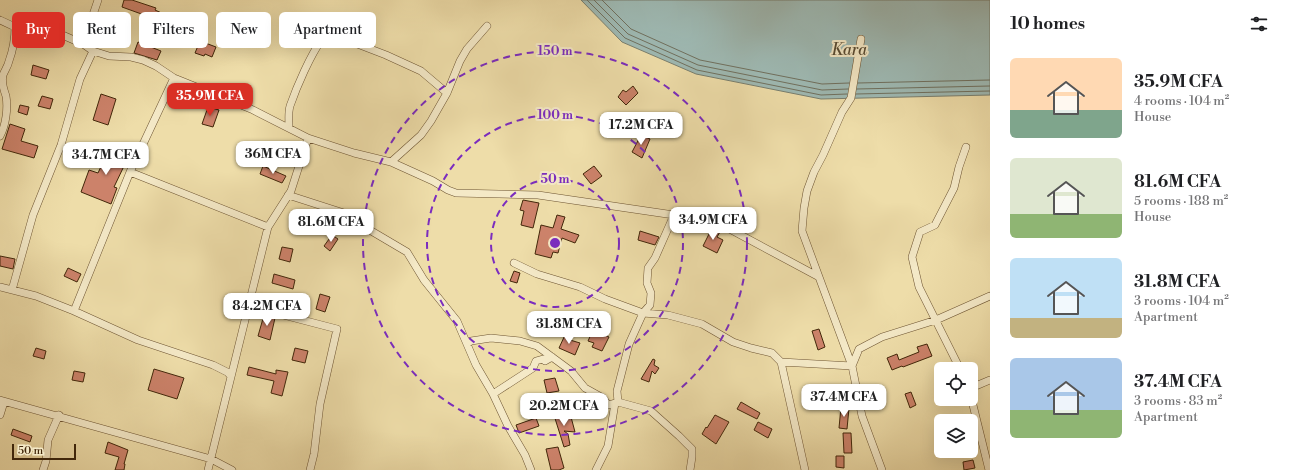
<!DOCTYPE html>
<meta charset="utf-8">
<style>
body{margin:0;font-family:"Libre Bodoni",serif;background:#f2f2f2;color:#202124;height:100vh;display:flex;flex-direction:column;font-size:15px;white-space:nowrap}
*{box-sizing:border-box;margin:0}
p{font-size:13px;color:#757577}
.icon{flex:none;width:22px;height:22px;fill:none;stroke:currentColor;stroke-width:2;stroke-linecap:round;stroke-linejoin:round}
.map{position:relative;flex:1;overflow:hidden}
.details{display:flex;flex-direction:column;background:#fff;width:300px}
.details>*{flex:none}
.guide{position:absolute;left:12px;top:12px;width:380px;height:36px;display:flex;gap:8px}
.fabs{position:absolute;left:934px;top:362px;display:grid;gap:8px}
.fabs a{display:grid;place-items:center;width:44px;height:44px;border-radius:6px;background:#fff;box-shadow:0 4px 16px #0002;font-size:20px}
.scale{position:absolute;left:12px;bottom:10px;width:64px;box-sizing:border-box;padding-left:4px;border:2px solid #42270a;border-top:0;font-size:11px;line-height:14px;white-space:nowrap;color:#42270a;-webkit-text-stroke:3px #f4e9c7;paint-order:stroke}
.price{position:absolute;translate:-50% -34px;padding:0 9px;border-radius:8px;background:#fff;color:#222;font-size:13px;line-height:26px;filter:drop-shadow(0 1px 2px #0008)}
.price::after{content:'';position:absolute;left:50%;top:24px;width:12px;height:9px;margin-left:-6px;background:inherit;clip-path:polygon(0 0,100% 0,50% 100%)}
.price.active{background:#d93025;color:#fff}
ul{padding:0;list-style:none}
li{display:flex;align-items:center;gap:12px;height:100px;padding:0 20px}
li span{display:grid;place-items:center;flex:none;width:112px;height:80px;border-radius:6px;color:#555}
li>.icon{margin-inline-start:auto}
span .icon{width:48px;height:48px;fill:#fffc;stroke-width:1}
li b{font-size:17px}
h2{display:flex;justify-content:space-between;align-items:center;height:48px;padding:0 20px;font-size:17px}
.pill{padding:0 14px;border-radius:6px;background:#fff;box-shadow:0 4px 16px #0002;font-size:14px;line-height:36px}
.pill.active{background:#d93025;color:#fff}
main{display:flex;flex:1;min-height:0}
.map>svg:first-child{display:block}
.water{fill:#9eb9b3;stroke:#797f6f}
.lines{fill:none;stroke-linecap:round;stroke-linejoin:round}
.shore{stroke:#70705e;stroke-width:1}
.building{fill:#cc826a;stroke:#42270a}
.street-casing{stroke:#6d5432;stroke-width:8}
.street{stroke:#f4e9c7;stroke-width:7}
.ring{fill:none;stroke:#7b2cbf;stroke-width:2;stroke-dasharray:7 5}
.labels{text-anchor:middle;stroke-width:4;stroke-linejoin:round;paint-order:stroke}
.water-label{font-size:16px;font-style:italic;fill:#594c34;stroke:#f4e9c7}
.centre{fill:#7b2cbf;stroke:#f4e9c7;stroke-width:2}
.ring-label{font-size:12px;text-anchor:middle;font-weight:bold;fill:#7b2cbf;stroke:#f4e9c7;stroke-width:4;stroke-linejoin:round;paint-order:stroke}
</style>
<main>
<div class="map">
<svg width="990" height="470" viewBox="0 0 990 470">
<rect width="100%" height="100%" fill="#eedda9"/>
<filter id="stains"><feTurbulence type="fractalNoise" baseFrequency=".005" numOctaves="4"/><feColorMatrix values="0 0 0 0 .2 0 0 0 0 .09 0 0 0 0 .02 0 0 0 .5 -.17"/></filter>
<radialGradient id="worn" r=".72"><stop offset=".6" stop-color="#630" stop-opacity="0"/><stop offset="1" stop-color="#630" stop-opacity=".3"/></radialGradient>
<path class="water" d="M 581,0 L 990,0 L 990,95 L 821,99 L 696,74 L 622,42 Z"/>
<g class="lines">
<path class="shore" d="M 587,0 L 625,38 L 697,70 L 821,95 L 847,94
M 594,0 L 628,34 L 698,65 L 822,90 L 848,89
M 602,0 L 631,29 L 700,60 L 822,84 L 849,83
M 858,83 L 990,80
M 857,89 L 990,86
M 856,94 L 990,91"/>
</g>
<path class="building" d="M 124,0 L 132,0 L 156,8 L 155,10 L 166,15 L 162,24 L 146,17 L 147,16 L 122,7 Z
M 200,41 L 216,47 L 212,57 L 205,54 L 204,56 L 195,53 Z
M 138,42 L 161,51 L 157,60 L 134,53 Z
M 33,65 L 49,70 L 46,79 L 31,75 Z
M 633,86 L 638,93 L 626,105 L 618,97 L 623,90 L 626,92 Z
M 101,94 L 116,99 L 108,125 L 93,120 Z
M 42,96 L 53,99 L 50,109 L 38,106 Z
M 20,105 L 29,107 L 27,115 L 18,112 Z
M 208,107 L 219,110 L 213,127 L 202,124 Z
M 10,124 L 25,129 L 21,141 L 38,146 L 34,158 L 2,149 Z
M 641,135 L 650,139 L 642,158 L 632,152 Z
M 104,146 L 130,156 L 125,166 L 124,166 L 114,187 L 117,188 L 111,204 L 81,192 L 89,170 L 98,173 L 105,158 L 100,156 Z
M 263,166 L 286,176 L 282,183 L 260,174 Z
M 594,166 L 602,176 L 591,184 L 583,174 Z
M 523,200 L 539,203 L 533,228 L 521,225 L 524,211 L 520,210 Z
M 557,215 L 565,217 L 561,229 L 579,235 L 575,243 L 562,238 L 558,253 L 553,252 L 551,258 L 535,254 L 541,225 L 553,228 Z
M 712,228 L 720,232 L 717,237 L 723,240 L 717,253 L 703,246 Z
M 640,231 L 659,237 L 655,245 L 638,240 Z
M 332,235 L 338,239 L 330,251 L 324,246 Z
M 282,247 L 293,249 L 290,262 L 279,259 Z
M 0,256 L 15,259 L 13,269 L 0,266 Z
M 68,268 L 81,274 L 77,282 L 64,276 Z
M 514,271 L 520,273 L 517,283 L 510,281 Z
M 274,274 L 295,280 L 293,289 L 272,283 Z
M 320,294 L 330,297 L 325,312 L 316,309 Z
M 264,315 L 275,318 L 270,340 L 258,336 Z
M 819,329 L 825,347 L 818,350 L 812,331 Z
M 593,330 L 609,337 L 602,351 L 592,347 L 594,343 L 588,341 Z
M 565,335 L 571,338 L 570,340 L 580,343 L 575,355 L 559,348 Z
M 927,344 L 932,356 L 903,367 L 902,366 L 892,370 L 887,358 L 897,354 L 899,360 L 919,352 L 917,347 Z
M 36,348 L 46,351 L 44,359 L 33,356 Z
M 295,348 L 308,351 L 305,363 L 292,360 Z
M 653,359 L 655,360 L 654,365 L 659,368 L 655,374 L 652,371 L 649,382 L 641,379 Z
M 249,367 L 276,374 L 276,370 L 288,372 L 282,396 L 271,393 L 274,381 L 247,375 Z
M 154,369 L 184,378 L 177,399 L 148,390 Z
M 74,371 L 85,373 L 83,382 L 72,380 Z
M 555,378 L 559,391 L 547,393 L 544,380 Z
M 911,392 L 916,405 L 910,408 L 905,394 Z
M 741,402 L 760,413 L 757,419 L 737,409 Z
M 841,407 L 849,408 L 847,429 L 839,428 Z
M 560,410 L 562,420 L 571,417 L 575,432 L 564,431 L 568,434 L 570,445 L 564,447 L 553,412 Z
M 715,415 L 729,422 L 716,444 L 702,434 L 706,427 L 707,428 Z
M 536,418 L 539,426 L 519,433 L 516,425 Z
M 758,422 L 772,429 L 768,438 L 754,430 Z
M 13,429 L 32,436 L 30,442 L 11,435 Z
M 843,433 L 851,433 L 852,453 L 844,453 Z
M 108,442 L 128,450 L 124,464 L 125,464 L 124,470 L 115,470 L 119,457 L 105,453 Z
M 558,447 L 564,468 L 559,470 L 551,470 L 546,449 Z
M 836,456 L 844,456 L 844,468 L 836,467 Z
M 973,460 L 975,468 L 964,470 L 963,462 Z"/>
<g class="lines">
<g class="street-casing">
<path id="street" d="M 0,20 L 15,27 L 32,26 L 51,30 L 83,44 L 93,51 L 109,56 L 131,57 L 143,60 L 156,66 L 174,78 L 251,109 L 308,138 L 354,153 L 391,162 L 433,181 L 448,190 L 456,193 L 538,195 L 674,215 L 709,218 L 819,277 L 852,366 L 862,416 L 882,470
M 83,44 L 98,0
M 289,127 C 289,120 288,113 290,106 C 297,86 310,56 322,39 L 330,37 L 347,40 L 386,55 L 421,71 L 447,93
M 0,136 C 6,125 8,108 6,96 C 4,90 1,83 3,75 C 5,70 8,66 9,61 C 13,50 15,39 15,27
M 391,162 L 421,135 L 431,121 L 447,93 L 460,61 L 467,49 L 487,26
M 130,172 L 268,227
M 288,195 L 347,214 L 368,229 L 407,252 L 424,280 L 457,321 L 476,365 L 493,394 L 508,426 L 525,455 L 531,470
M 514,263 L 537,274 L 580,287 L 605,299 L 643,313 L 668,315 L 702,324 L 733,342 L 751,348 L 772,353 L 781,362 L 805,470
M 819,277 L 802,231 L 804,208 L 807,191 L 814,172 L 823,155 L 842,112 L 851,98 L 861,39
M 0,287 L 36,296 L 74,311 L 138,340 L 213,365 L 227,372 L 231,376
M 12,290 L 33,215 L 61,145 L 80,79 L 93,51
M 249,306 L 337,329 L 320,404 L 314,454 L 310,470
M 74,311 L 130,172 L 174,78
M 467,344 L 471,341 L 491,338 L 520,341 L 537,346 L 571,371 L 585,388 L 603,398 L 608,405 L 615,403
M 781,362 L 852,366
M 852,366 L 859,349 L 882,337 L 936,320 L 990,296
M 960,369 L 919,287 L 912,257 L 920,232 L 935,225 L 954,188 L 959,167 L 966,147
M 971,388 L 990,380
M 493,394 L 533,368 L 536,361 L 543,359 L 545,361 L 552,357
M 971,397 L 989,470
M 0,400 L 211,459 L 232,470
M 618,402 L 651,411 L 679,436 L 692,449 L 692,457 L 690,470
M 0,415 L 4,402
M 43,470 L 46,461 L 48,440 L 59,415
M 208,470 L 268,227 L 291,191 L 308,138
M 596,470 L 608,446 L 615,403 L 618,402 L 617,391 L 629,344 L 643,313 L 650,305 L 651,293 L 647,283 L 648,268 L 655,258 L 674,215"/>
</g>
<use href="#street" class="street"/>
</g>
<g class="ring">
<circle cx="555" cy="243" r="64"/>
<circle cx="555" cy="243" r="128"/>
<circle cx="555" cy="243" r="192"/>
</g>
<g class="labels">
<g class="water-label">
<text x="849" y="55">Kara</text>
</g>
</g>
<circle cx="555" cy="243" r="6" class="centre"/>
<g class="ring-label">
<text x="555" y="55">150 m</text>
<text x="555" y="119">100 m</text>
<text x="555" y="183">50 m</text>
</g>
<rect width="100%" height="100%" filter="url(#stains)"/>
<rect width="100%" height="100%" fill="url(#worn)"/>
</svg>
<div class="fabs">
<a><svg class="icon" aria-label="locate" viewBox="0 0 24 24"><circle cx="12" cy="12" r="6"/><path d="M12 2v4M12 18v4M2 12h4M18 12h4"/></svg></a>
<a><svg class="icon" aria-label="layers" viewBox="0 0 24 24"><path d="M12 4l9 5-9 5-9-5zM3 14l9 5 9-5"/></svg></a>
</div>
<div class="scale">50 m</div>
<b class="price active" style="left:210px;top:117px">35.9M CFA</b>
<b class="price" style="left:641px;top:146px">17.2M CFA</b>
<b class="price" style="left:273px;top:175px">36M CFA</b>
<b class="price" style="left:106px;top:176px">34.7M CFA</b>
<b class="price" style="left:713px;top:241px">34.9M CFA</b>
<b class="price" style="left:331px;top:243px">81.6M CFA</b>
<b class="price" style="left:267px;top:327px">84.2M CFA</b>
<b class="price" style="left:569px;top:345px">31.8M CFA</b>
<b class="price" style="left:844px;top:418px">37.4M CFA</b>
<b class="price" style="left:564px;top:427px">20.2M CFA</b>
<div class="guide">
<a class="pill active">Buy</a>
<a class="pill">Rent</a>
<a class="pill">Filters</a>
<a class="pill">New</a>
<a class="pill">Apartment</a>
</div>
</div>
<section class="details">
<h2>10 homes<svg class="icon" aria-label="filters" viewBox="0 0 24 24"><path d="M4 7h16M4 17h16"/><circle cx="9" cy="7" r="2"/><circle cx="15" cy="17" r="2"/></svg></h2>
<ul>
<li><span style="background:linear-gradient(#ffd9b3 65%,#7fa58c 0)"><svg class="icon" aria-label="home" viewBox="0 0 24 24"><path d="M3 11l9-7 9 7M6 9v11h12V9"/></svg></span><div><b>35.9M CFA</b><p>4 rooms · 104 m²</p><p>House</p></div></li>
<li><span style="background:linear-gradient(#dfe7d0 70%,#8fb573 0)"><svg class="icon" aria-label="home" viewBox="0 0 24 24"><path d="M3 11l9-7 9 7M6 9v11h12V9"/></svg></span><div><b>81.6M CFA</b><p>5 rooms · 188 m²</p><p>House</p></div></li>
<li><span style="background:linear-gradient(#bfe0f5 75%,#c2b280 0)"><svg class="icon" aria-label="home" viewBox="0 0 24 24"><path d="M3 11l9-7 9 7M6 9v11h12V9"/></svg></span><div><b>31.8M CFA</b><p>3 rooms · 104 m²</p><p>Apartment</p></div></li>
<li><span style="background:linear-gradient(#a9c7e8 65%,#8fb573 0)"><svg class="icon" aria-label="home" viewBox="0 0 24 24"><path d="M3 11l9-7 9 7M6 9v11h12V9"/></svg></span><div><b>37.4M CFA</b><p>3 rooms · 83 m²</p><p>Apartment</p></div></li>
</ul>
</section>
</main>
